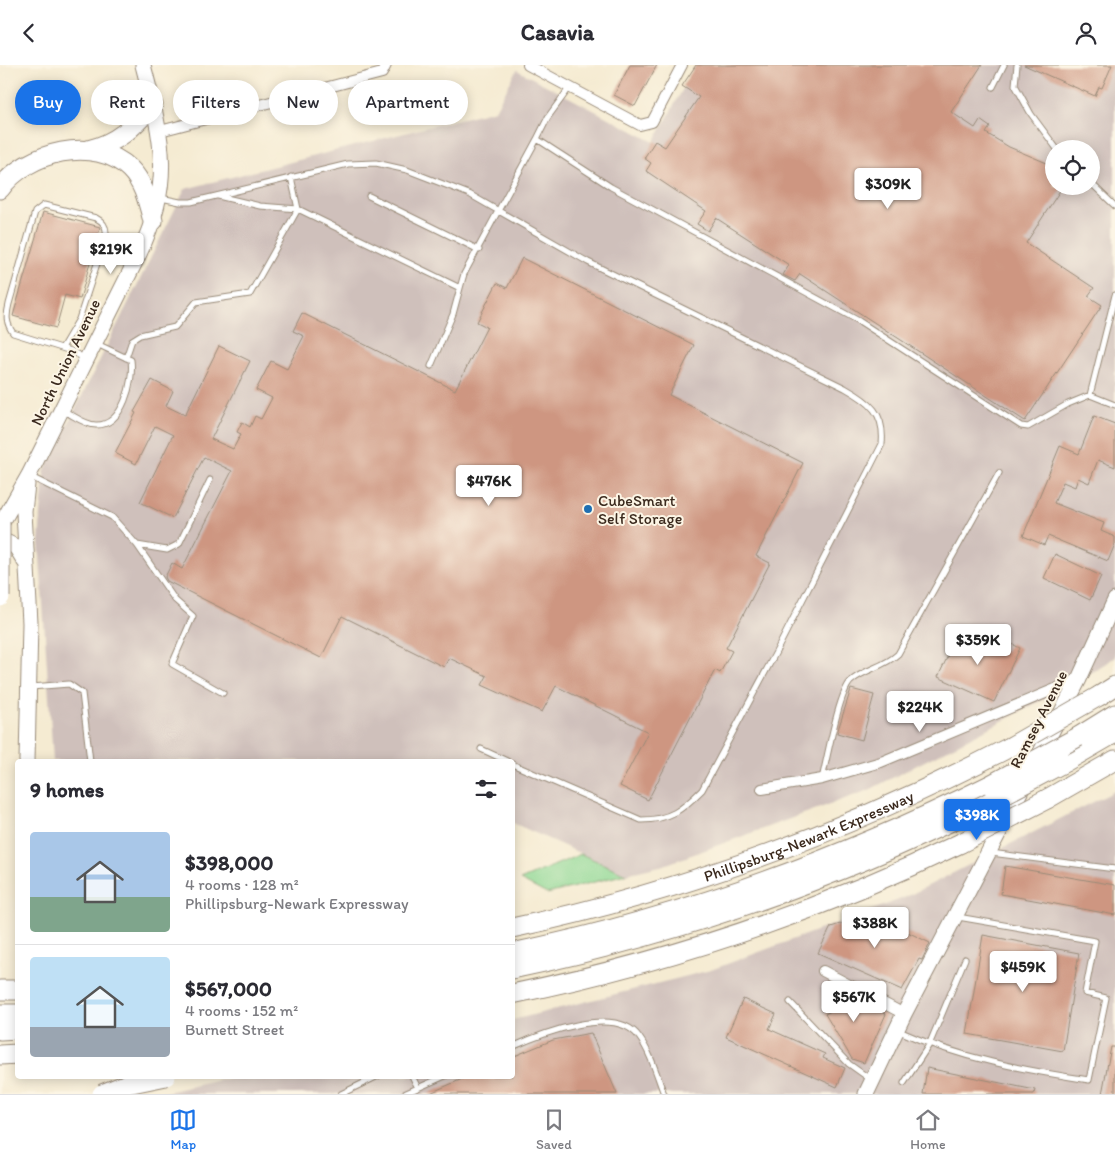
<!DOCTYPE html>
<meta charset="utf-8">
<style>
body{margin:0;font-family:Itim,sans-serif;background:#f2f2f3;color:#2b2b33;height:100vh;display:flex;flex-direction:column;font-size:19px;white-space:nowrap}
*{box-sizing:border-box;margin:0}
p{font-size:16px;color:#7c7c81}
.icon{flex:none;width:28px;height:28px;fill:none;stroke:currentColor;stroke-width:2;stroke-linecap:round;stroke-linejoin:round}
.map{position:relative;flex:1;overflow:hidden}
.details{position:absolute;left:15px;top:694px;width:500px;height:320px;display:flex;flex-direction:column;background:#fff;border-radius:5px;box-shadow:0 2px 12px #0003}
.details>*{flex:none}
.guide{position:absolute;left:15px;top:15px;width:500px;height:45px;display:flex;gap:10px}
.fabs{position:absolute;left:1045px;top:75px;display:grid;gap:10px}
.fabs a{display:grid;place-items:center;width:55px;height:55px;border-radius:50%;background:#fff;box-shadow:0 2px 12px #0003;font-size:25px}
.price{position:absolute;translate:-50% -42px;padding:0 11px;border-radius:5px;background:#fff;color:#222;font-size:16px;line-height:32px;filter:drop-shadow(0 1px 2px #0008)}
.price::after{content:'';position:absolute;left:50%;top:30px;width:15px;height:11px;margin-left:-8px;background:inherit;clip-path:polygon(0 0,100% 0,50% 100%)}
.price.current{background:#1a73e8;color:#fff}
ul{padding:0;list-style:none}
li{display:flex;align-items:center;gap:15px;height:125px;padding:0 15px}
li+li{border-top:1px solid #e1e1e2}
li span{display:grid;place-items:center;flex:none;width:140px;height:100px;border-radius:5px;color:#555}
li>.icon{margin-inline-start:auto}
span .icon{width:60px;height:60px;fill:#fffc;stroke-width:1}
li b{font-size:21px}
h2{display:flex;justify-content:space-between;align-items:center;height:60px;padding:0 15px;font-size:21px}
.chip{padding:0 18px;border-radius:22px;background:#fff;box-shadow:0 2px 12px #0003;font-size:18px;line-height:45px}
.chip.current{background:#1a73e8;color:#fff}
header{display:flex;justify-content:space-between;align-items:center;height:65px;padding:0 15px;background:#fff;font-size:22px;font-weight:800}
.dock{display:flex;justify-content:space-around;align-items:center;height:70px;border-top:1px solid #e1e1e2;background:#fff;font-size:14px;color:#7c7c81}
.dock a{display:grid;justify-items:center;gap:2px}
.dock .current{color:#1a73e8}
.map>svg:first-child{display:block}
.industrial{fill:#cfc0bb;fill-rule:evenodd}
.green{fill:#8fd894;stroke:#658159}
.building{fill:#ce9681}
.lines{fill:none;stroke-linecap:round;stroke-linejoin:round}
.lane-casing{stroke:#988a78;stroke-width:7}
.street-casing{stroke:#988a78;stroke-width:12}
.secondary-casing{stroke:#988a78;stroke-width:17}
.highway-casing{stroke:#988a78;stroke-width:21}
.lane{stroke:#fff;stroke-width:5}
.street{stroke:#fff;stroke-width:10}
.secondary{stroke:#fff;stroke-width:15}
.highway{stroke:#fff;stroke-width:19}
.highway-bridge-casing{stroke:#988a78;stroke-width:21;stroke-linecap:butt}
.highway-bridge{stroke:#fff;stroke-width:19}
.poi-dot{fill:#1f6fb2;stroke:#fcf5e5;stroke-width:2}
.labels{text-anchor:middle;stroke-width:4;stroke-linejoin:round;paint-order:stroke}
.street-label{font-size:16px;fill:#3b2a1e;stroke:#fcf5e5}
.poi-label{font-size:16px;fill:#3b2a1e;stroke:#fcf5e5;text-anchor:start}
</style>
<header><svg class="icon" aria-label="back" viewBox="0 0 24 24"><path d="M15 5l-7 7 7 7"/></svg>Casavia<svg class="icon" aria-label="person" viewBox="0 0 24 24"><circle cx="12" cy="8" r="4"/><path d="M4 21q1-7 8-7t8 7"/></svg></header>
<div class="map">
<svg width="1115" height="1029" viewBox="0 0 1115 1029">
<rect width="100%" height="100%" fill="#fcf5e5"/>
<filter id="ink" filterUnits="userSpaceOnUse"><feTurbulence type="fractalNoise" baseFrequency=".02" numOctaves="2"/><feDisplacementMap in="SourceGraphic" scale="10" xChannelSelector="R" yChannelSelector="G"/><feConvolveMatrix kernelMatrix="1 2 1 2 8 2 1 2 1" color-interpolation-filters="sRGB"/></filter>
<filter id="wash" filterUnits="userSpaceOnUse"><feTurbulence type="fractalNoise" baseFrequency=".0096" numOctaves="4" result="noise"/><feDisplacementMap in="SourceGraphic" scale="20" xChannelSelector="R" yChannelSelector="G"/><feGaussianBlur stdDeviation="1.12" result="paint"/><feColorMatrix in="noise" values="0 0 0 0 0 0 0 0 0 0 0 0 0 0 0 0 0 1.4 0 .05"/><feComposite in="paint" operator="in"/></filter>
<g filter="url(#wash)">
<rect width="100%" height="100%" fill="#f5ebd2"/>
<path class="industrial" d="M 696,0 L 1115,0 L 1115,592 L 1079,616 L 869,725 L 664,800 L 626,809 L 513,758 L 512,696 L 53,696 L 39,477 L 44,407 L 185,124 L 495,45 L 517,5 L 654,77 ZM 1054,84 L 1091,84 L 1091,121 L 1054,121 Z
M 1115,726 L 1115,1029 L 157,1029 L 238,1011 L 512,1011 L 513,955 L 711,905 L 904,833 Z"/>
<path class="green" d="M 581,789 L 626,809 L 547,829 L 520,815 Z"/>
<g id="blocks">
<path class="building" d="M 630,0 L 657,0 L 635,41 L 614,30 Z
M 696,0 L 982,0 L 951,47 L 975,63 L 980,55 L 990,62 L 986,68 L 1009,82 L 1054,101 L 1054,121 L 1063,121 L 1026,178 L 1094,223 L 1088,231 L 1102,240 L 1025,356 L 800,209 L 795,216 L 783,210 L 789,200 L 716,153 L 708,166 L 697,159 L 706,146 L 646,106 L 651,98 L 644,93 L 655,76 L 665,82 L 699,32 L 682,21 Z
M 1024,0 L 1112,0 L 1102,23 L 1099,22 L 1095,31 Z
M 43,147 L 100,162 L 80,234 L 65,230 L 56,263 L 13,251 Z
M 522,193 L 694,280 L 669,330 L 803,398 L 756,491 L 770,498 L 726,583 L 732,586 L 720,608 L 715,605 L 648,735 L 620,721 L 648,667 L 556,621 L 542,647 L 482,620 L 487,611 L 449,593 L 444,602 L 342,551 L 321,593 L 167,516 L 165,512 L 172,498 L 182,504 L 232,406 L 204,392 L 173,453 L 140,437 L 173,370 L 155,361 L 136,399 L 115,388 L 136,348 L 134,347 L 152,315 L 173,326 L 166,341 L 185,350 L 219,281 L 250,296 L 211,374 L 233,384 L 241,369 L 237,367 L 242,357 L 250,362 L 255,351 L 261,354 L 272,333 L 256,325 L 271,296 L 287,304 L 304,271 L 293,266 L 302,248 L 455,325 L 487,262 L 477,257 L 497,218 L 507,223 Z
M 1094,351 L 1115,359 L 1115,402 L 1098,395 L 1089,418 L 1078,413 L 1075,422 L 1063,417 L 1054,438 L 1104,458 L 1101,466 L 1115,472 L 1115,479 L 1108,496 L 1048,471 L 1044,480 L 1023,471 L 1060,381 L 1079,389 Z
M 1055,489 L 1101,511 L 1090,535 L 1044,513 Z
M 960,565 L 1005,587 L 1010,578 L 1020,583 L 994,637 L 938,612 Z
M 851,624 L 874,630 L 862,675 L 837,668 Z
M 1005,801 L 1115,820 L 1115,850 L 1001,829 Z
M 871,849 L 930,878 L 922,895 L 919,894 L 902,925 L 818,888 L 831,862 Z
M 983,870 L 1079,888 L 1063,986 L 967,969 Z
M 829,920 L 886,949 L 864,998 L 852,994 L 825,949 L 839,942 L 823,931 Z
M 743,934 L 776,949 L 769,964 L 825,989 L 823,993 L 845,1003 L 837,1022 L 726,972 Z
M 591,968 L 617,1029 L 428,1029 L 469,1011 L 512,1011 L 512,992 L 553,975 Z
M 1111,982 L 1115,982 L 1115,1029 L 1102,1029 Z
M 927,1003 L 1035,1025 L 1034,1029 L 923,1029 Z"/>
</g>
</g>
<g filter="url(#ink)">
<use href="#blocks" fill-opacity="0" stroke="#988a78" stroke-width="1"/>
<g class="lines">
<g class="lane-casing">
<path id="lane" d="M 1017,0 L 1015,20 L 1031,49 L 1057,84
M 570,22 L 548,52 L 537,74 L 611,122 L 859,256 L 1021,361 L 1028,362 L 1068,339 L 1090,330 L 1115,340
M 993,22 L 1004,0
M 291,112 L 298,144 L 460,223 L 464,209 L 537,74
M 1091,118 L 1115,141
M 369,131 L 479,185
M 161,133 L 180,137 L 191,137 L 348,99 L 376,98 L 407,105 L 469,129 L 588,197 L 845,323 C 870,337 885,348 882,379 L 776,587 L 702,725 C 682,745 670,755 641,755 L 512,699
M 62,283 L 79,254 L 106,171 C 107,162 104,157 96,153 L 44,140 L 35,147 L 9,239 C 6,251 6,258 13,268 L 71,286 L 84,293
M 126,293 L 132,275 L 140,270 L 175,262 L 196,237 L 250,229 L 298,144 L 260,141 L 218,131
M 431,301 L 453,249 L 460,223
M 1090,330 L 1115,230
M 64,346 C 73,350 85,360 96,360 C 123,361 134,316 131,295 L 97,279
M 29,411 L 112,452 L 137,480 L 175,535 L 193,551 L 172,599 L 223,628
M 137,480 L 167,485 L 179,479 L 210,415
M 31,622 L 69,619 L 82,628 L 90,696
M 481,684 L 507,696
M 822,714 C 827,694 839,627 851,616 C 865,604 884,602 898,589 L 999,408
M 991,788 L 1115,804
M 790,937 L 849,999 L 870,1014
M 899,966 C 958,993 1024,1005 1089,1015 L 1106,933 L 1085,928 L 1095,876 L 958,852
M 512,982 C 541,969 616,939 639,972 C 651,988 657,1011 664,1029
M 412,1011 L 418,1023
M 904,1018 L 929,980 L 965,894
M 341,1029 L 378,1011
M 404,1029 L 445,1011"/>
</g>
<g class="street-casing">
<path id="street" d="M 528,0 L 640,60 L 652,57 L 682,0
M 160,66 L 382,8 L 386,0
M 762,724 L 822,714 L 881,697 L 1079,614
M 823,906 L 904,949"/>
</g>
<g class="secondary-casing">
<path id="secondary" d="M 0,461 L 29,410 L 138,191 C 174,116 163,77 143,0
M 0,474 L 16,482 L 25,497
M 27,696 L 30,558 L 24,447 L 27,419
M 866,1029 L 904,949 L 1079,614 L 1115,535"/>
</g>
<g class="highway-casing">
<g id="highway">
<path d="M 88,85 C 117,79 134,61 153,40"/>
<path d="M 0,124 C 26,87 95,69 130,104 C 144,118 148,137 153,156"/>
<path d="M 1099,631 L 1115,621"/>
<path d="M 1078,672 L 1115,649"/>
<path d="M 1065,697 L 1115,668"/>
<path d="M 1047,734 L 1115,695"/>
<path id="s1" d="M 512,863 C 687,826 852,764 1010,682"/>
<path d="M 512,888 C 679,853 838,796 990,720"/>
<path d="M 512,904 C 674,870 830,817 978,743"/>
<path d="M 0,925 L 18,925"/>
<path d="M 512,929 C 668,897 819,847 961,778"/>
<path d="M 0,949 L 18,949"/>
<path d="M 0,965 L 18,964"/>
<path d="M 0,990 L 18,989"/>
</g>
</g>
<use href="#lane" class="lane"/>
<use href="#street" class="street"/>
<use href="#secondary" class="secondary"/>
<use href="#highway" class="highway"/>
<g class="highway-bridge-casing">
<path id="highway-bridge" d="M 0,457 L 0,532
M 1010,682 L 1099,631
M 990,720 L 1078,672
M 978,743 L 1065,697
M 961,778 L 1047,734
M 102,1029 L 127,1019 L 166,1011"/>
</g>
<use href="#highway-bridge" class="highway-bridge"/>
</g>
</g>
<circle class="poi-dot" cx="588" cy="444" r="5"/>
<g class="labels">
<g class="street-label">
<text transform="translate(65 297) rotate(-64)" y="6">North Union Avenue</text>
<text transform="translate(1038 654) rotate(-63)" y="6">Ramsey Avenue</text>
<text dy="6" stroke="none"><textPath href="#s1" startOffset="311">Phillipsburg-Newark Expressway</textPath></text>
</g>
<g class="poi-label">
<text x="598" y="441">CubeSmart<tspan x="598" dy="18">Self Storage</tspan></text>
</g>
</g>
</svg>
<div class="fabs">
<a><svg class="icon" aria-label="locate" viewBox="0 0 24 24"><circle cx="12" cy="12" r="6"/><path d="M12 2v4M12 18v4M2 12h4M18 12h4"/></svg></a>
</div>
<b class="price" style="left:888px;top:145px">$309K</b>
<b class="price" style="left:111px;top:210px">$219K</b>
<b class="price" style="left:489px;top:442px">$476K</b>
<b class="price" style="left:978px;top:601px">$359K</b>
<b class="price" style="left:920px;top:668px">$224K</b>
<b class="price current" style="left:977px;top:776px">$398K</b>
<b class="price" style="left:875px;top:884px">$388K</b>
<b class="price" style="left:1023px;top:928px">$459K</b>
<b class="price" style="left:854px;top:958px">$567K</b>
<div class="guide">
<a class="chip current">Buy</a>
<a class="chip">Rent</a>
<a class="chip">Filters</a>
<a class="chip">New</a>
<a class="chip">Apartment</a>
</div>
<section class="details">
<h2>9 homes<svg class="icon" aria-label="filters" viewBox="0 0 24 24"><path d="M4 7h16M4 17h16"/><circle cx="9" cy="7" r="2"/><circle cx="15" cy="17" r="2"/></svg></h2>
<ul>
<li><span style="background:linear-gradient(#a9c7e8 65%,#7fa58c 0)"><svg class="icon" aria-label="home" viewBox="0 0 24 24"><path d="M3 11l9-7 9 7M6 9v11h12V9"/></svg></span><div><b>$398,000</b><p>4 rooms · 128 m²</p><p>Phillipsburg-Newark Expressway</p></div></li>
<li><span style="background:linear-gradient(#bfe0f5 70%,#9aa5b1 0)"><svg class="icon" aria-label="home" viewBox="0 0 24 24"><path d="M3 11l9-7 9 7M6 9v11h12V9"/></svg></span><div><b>$567,000</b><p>4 rooms · 152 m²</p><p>Burnett Street</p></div></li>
</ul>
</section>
</div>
<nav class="dock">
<a class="current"><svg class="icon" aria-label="map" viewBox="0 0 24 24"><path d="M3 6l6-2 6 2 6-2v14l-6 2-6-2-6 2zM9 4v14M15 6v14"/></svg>Map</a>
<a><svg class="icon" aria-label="saved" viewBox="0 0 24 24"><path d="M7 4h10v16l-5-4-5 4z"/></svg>Saved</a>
<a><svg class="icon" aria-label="home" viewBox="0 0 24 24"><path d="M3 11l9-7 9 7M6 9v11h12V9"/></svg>Home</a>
</nav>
